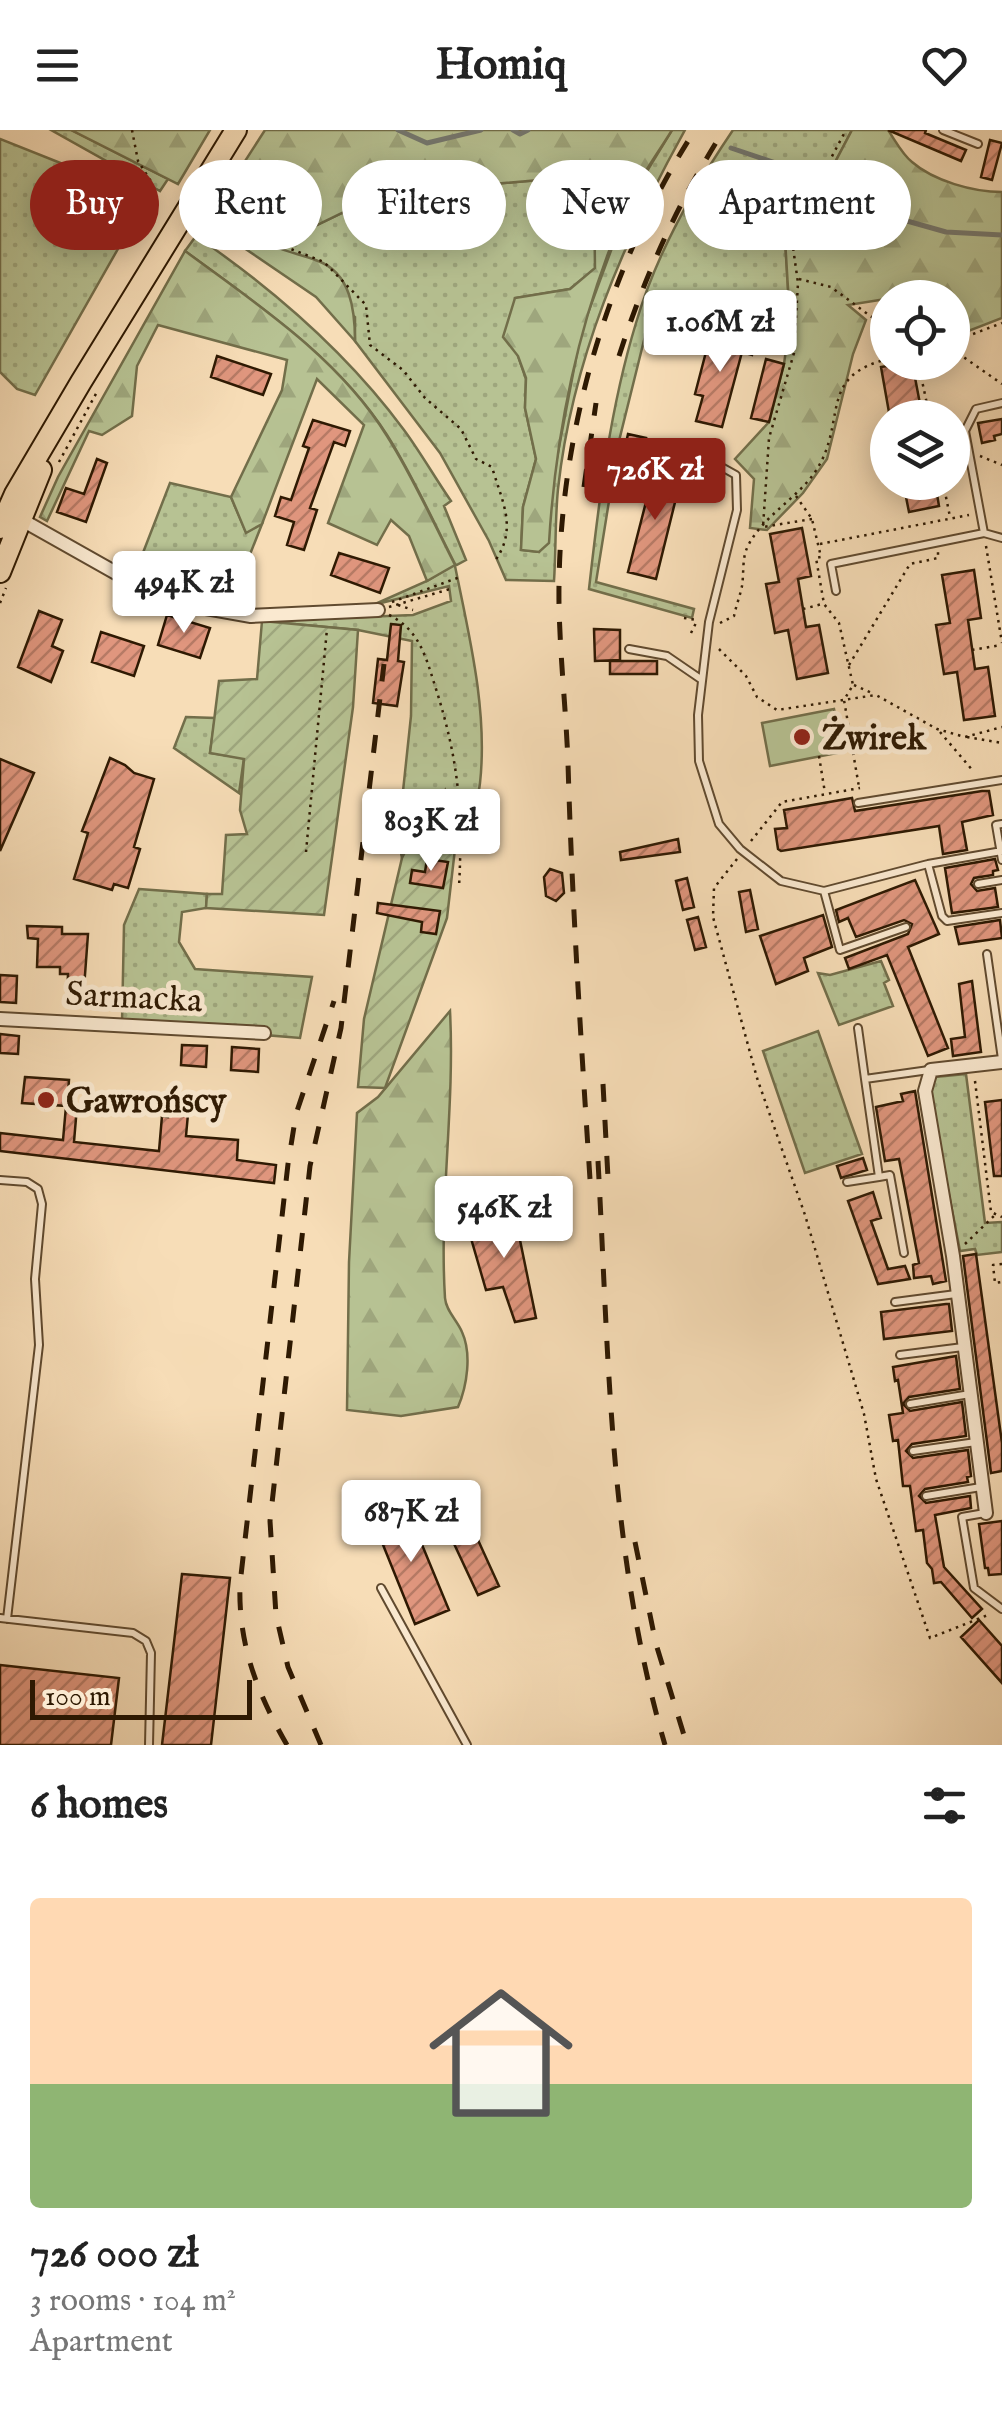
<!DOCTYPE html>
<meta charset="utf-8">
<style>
body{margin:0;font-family:"IM FELL English",serif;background:#f6f6f6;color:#222;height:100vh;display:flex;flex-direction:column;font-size:38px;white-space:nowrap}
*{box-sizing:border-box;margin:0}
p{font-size:32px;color:#767676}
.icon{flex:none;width:55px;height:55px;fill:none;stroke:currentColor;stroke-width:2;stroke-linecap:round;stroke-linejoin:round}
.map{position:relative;height:1615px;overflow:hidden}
.side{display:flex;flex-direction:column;background:#fff;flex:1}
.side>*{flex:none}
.hud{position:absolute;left:30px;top:30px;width:942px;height:90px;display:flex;gap:20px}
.tools{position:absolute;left:870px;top:150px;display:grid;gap:20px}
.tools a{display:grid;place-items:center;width:100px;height:100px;border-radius:50%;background:#fff;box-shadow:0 5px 25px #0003;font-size:50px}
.scale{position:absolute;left:30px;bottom:25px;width:222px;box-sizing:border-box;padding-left:10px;border:5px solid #2e1902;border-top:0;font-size:28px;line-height:35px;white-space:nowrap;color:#2e1902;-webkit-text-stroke:8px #fae9d0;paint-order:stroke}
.price{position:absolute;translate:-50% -85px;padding:0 22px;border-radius:10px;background:#fff;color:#222;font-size:32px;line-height:65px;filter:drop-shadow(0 2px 5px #0008)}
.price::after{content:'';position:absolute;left:50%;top:60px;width:30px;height:22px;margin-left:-15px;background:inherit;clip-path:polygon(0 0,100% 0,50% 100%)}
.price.on{background:#8f2418;color:#fff}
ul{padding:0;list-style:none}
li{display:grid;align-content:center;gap:20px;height:530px;padding:0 30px}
li span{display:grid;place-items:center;height:310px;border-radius:10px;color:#555}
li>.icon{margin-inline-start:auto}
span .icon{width:180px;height:180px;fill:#fffc;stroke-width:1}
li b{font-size:42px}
h2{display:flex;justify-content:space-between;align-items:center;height:120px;padding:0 30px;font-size:42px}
.tag{padding:0 35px;border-radius:45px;background:#fff;box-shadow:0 5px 25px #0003;font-size:35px;line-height:90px}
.tag.on{background:#8f2418;color:#fff}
header{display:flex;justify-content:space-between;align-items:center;height:130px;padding:0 30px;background:#fff;font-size:45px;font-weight:700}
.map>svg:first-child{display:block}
.grass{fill:url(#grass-dots);stroke:#726e4a;stroke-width:2.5}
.forest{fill:url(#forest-firs);stroke:#726e4a;stroke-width:2.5}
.park{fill:#b7c293;stroke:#726e4a;stroke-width:2.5}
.garden{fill:url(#garden-furrows);stroke:#726e4a;stroke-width:2.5}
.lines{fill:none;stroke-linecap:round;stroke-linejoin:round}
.stream{stroke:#747870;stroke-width:5}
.building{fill:url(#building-hatch);stroke:#2e1902;stroke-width:2.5}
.service-casing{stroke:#604a2f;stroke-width:10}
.minor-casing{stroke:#604a2f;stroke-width:16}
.primary-casing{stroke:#2e1902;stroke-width:24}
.path{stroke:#2e1902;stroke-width:2.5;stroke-dasharray:2.5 5;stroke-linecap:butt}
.service{stroke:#fae9d0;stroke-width:6}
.minor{stroke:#fae9d0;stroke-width:12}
.primary{stroke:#f7ddb7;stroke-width:20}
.rail{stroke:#2e1902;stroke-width:5;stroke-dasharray:18 18;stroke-linecap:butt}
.poi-dot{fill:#8f2418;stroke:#fae9d0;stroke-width:4}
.labels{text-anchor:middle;stroke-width:10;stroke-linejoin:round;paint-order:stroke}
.poi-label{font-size:35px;font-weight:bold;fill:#2e1902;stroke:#fae9d0;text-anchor:start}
.street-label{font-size:35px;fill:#2e1902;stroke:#fae9d0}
</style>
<header><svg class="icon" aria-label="menu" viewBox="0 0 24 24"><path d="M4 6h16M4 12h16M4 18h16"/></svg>Homiq<svg class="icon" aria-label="heart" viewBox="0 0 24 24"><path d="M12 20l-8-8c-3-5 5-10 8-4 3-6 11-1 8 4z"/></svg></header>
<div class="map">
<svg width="1002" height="1615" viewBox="0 0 1002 1615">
<defs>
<pattern id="grass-dots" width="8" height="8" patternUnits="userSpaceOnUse" patternTransform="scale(2.5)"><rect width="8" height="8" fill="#b7c293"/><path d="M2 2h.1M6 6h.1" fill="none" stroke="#9ea67d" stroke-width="1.8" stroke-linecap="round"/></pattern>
<pattern id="forest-firs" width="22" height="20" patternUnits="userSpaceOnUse" patternTransform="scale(2.5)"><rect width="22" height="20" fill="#b7c293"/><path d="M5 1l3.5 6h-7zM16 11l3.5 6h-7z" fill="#9ea67d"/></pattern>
<pattern id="garden-furrows" width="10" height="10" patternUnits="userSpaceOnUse" patternTransform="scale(2.5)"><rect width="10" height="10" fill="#b7c293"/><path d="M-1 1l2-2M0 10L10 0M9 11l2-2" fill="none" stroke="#9ea67d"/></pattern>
<pattern id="building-hatch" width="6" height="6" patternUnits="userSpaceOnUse" patternTransform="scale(2.5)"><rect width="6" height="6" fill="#e0967e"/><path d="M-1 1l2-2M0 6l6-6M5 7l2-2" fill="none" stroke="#b67a65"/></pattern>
</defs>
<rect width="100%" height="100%" fill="#f7ddb7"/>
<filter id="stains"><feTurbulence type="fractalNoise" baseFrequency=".002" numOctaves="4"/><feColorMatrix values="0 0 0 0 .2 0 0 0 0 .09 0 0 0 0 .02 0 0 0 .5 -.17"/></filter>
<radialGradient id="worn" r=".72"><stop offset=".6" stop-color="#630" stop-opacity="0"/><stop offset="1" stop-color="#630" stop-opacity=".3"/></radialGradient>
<path class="grass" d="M 51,0 L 71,0 L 168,49 L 160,61 Z
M 672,0 L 685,0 C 623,112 572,230 558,359 C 555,389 556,421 554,451 L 506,450 L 489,411 L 440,323 L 355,211 L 355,187 L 272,117 L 342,83 L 435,59 L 562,48 L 595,64 L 596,138 L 570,159 L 515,168 L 518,226 L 526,249 L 525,278 L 536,329 L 523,377 L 521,420 L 539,422 L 581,202 L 630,69 Z
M 733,0 L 852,0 L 831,40 L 817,33 L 803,58 L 785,109 L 790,191 L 652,178 L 618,315 L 596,452 L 694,479 L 692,488 L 589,459 C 599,370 610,278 636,193 C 656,124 693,59 733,0 Z
M 0,9 L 83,42 L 152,78 L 138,100 L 124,97 L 119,117 L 35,265 L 17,259 L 0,242 Z
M 196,106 C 273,159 348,224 404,300 C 421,323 435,348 451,371 L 444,376 L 466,430 L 455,436 C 469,505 488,581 480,653 C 478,674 463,699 455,719 L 446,662 L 424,684 L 402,728 L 398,708 L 411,586 L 412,511 L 358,500 L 262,491 L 413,485 L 451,471 L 449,456 L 373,475 L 427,451 L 455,434 C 433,391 413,346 387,305 C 338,228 257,174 185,121 Z
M 170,353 L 231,367 L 246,402 L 262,394 L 230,475 L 134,446 Z
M 186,587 L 215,588 L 210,623 L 244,628 L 239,663 L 174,618 Z
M 139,759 L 207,764 L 206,778 L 182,782 L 179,812 L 195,839 L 312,847 L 300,908 L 122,893 L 124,795 Z
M 881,831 L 889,850 L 884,853 L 893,876 L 839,895 L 818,843 L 830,845 Z
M 818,901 L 862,1024 L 805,1043 L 763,921 Z
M 966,944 L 985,1093 L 1002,1092 L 1002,1122 L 977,1125 L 975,1119 L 960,1121 L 929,962 L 935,947 Z"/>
<path class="forest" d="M 71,0 L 210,0 L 178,54 Z
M 265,0 L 672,0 C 658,23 640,47 629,72 C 581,180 556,296 549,413 L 539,422 L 521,420 L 523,377 L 536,329 L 525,278 L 526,248 L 518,226 L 503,207 L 515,168 L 570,159 L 595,138 L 594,64 L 562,48 L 435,59 L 342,83 L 274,116 C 286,122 304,125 318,131 C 351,143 355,181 355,211 L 316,167 L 206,92 Z
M 852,0 L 888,0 C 895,10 902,24 912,32 C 934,51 973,62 1002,62 L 1002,188 L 953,207 L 952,168 L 937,167 L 936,161 L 848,175 L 866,190 L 853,224 L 827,329 L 803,363 L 767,400 L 750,398 L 754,349 L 735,329 L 769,292 L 784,234 L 790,191 L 785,109 L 803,58 L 835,75 L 849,50 L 831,40 Z
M 185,121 C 257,174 339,228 387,306 C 413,347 433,392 455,435 L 427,451 L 409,406 L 391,390 L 377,415 L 328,393 L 364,295 L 317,249 L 262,394 L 246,403 L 231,367 L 282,260 L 287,230 L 158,195 L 137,236 L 132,286 L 102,305 L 89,301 L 47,391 L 40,387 L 58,347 Z
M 450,881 C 455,977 439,1072 445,1168 C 446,1181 457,1190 462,1202 C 472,1224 467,1256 458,1277 L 401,1286 L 347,1280 L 349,1132 L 357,983 L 378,967 Z"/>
<path class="park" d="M 834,579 L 842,622 L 770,636 L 762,593 Z"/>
<path class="garden" d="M 262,491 L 358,500 L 353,577 L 324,785 L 206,778 L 207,764 L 222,764 L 226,705 L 247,704 L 240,680 L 244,629 L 210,623 L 219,551 L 257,549 Z
M 445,660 L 455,719 L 447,788 L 385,958 L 358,957 L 364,889 L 402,728 L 424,684 Z"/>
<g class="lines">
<path class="stream" d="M 398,0 L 427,13 L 481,0
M 513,0 L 520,4 L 528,0
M 731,18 L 811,45 L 900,89 L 946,102 L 1002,105"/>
</g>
<path class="building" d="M 888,0 L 926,0 L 925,3 L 966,20 L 961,31 Z
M 990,10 L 1002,13 L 992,50 L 981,47 Z
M 712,199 L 756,210 L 752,225 L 742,222 L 722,297 L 696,291 L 703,266 L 695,264 Z
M 217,226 L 271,244 L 263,265 L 211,247 Z
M 766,229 L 784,234 L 769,292 L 751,288 Z
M 912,232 L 921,279 L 908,282 L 909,288 L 890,288 L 881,237 Z
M 1002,289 L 1002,304 L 994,306 L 995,310 L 982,313 L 978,293 Z
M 313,290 L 350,301 L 345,316 L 334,312 L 310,378 L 317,380 L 304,420 L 287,415 L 294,392 L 275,386 L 281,367 L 291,370 L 309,318 L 303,316 Z
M 628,304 L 646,308 L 637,340 L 621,336 Z
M 97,329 L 107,333 L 86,392 L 57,382 L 66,358 L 84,364 Z
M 655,337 L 682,344 L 656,449 L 628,442 Z
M 903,352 L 935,352 L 939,376 L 909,382 Z
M 802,398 L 811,446 L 798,449 L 806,497 L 819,495 L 828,543 L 797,549 L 788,500 L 775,503 L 766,454 L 779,452 L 770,404 Z
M 339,423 L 389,438 L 380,463 L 331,445 Z
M 974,440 L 981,488 L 968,490 L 975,539 L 988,537 L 995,586 L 964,590 L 957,542 L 944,544 L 936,495 L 950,493 L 942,445 Z
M 39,481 L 62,490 L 52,516 L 63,521 L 51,552 L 18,537 Z
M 167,485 L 210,498 L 200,528 L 158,515 Z
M 391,494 L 401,495 L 398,531 L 404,532 L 397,576 L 373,573 L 378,529 L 387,530 Z
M 594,499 L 620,500 L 620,530 L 595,531 Z
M 101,502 L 144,516 L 134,546 L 92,532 Z
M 610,531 L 657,531 L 657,544 L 610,544 Z
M 110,628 L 125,635 L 134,643 L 154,649 L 134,717 L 140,719 L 128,758 L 114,754 L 112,760 L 74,749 L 88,703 L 82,701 Z
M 0,629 L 34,643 L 0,721 Z
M 982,661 L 989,661 L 993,685 L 962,692 L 967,720 L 943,724 L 939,696 L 781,721 L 778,719 L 775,699 L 787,698 L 784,680 L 852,668 L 855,681 Z
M 678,709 L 680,722 L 621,730 L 620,722 Z
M 427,729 L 448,732 L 443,758 L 410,753 L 412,740 L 425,742 Z
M 995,729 L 998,740 L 993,741 L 993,745 L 974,748 L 971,754 L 977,761 L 995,758 L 998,777 L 952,783 L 945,738 Z
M 550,739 L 562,743 L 564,763 L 556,771 L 546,766 L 544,747 Z
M 687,748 L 694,777 L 683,780 L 676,751 Z
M 915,750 L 939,804 L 908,817 L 948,918 L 928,926 L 887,825 L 849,839 L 845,828 L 908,804 L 912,794 L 904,790 L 856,807 L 848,788 L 839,792 L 836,780 Z
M 750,760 L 758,799 L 746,802 L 739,762 Z
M 378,773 L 440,781 L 436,804 L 421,802 L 422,792 L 377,783 Z
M 823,785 L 832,817 L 804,828 L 808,841 L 776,854 L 760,806 Z
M 698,787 L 706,817 L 695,820 L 687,790 Z
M 1000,790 L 1002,808 L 959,814 L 955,797 Z
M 27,796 L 62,797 L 62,804 L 88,804 L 83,872 L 67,871 L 68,844 L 60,844 L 60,837 L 37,837 L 38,809 L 28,808 Z
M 0,845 L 17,846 L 16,873 L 0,872 Z
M 972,851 L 981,922 L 953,926 L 951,909 L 965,907 L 959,854 Z
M 0,904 L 19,906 L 18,924 L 0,923 Z
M 182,915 L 207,916 L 206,937 L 181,935 Z
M 232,917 L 259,919 L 258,942 L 231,940 Z
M 25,947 L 69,950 L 67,975 L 77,976 L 74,1012 L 159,1021 L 162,986 L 168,987 L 168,983 L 188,984 L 186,1006 L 238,1010 L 237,1030 L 276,1035 L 274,1053 L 0,1021 L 0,1003 L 63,1010 L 66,976 L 22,973 Z
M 915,961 L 946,1151 L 933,1154 L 931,1146 L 914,1148 L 913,1135 L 919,1133 L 899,1029 L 885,1031 L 876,977 L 903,971 L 901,964 Z
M 1002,970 L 1002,1046 L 994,1046 L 985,972 Z
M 863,1028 L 867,1040 L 841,1048 L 837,1036 Z
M 873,1062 L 881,1088 L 871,1091 L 888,1139 L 905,1136 L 910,1149 L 878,1154 L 848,1071 Z
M 513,1076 L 536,1188 L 515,1192 L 503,1157 L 486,1160 L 468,1098 L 487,1094 L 485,1082 Z
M 976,1124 L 1002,1313 L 1002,1341 L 991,1343 L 963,1126 Z
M 946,1174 L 949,1174 L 952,1201 L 884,1209 L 881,1182 Z
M 956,1226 L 960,1259 L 909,1267 L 903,1274 L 910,1281 L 962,1272 L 966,1306 L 912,1314 L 906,1321 L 913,1328 L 968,1320 L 971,1346 L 967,1347 L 968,1352 L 925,1359 L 919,1366 L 926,1373 L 970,1366 L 971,1378 L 935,1385 L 944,1437 L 982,1479 L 972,1488 L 941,1452 L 934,1453 L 932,1439 L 927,1433 L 923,1400 L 916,1401 L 910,1356 L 903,1356 L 898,1310 L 893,1311 L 889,1285 L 903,1283 L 898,1250 L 895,1251 L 893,1237 Z
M 457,1364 L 499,1456 L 478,1465 L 435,1373 Z
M 406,1376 L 449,1480 L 415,1494 L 373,1390 Z
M 1002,1391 L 1002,1444 L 989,1445 L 988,1438 L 985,1438 L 979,1394 Z
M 182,1444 L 230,1448 L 211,1615 L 162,1615 Z
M 979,1490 L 1002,1516 L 1002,1553 L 961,1507 Z
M 0,1535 L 119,1548 L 111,1615 L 0,1615 Z"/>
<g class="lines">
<g class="service-casing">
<path id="service" d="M 943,0 L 978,14
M 656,321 L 718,335 L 736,345 L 737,380 L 709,492 L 698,585 L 699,631 L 719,694 L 740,719 L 781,751 L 824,761 L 928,734 L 1002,721
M 984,403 L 965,301 L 976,279 L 1002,273
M 836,461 L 831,434 L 984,403 L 1002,408
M 629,519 L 667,526 L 702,550
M 858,673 L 1002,650
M 1002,694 L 996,695 L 1002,730
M 928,734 L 942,786 L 947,791 L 1002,783
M 978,754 L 1002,750
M 824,761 L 840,820 L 906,797
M 987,824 L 1002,929
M 858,898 L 865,949
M 0,1050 L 27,1052 L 38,1059 L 42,1074 L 35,1149 L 39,1215 L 7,1489
M 847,1052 L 879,1047
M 904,1123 L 890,1045 L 879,1047 L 865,949 L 929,940
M 895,1172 L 956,1164
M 900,1225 L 963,1217
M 910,1274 L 970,1264
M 913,1321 L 976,1312
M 926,1366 L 981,1357
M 985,1383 L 962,1387 L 974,1458 L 1002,1479
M 381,1458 L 467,1615
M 0,1488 L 133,1503 L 146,1511 L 151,1523 L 149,1615"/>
</g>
<g class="minor-casing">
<path id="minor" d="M 22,390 L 132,452 L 206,478 L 251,486 L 378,480
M 0,889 L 264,903
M 986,1383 L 953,1126 L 925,961 L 931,940 L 1002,932"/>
</g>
<g class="primary-casing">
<path id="primary" d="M 0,398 L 15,364 L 81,252 L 236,0
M 0,442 L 41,340"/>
</g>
<path class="path" d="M 132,0 L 138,31 L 152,53
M 206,92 L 240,99 L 324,132 L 366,175 L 370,215 L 403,240 L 425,268 L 461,299 L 476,329 L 492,337 C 502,372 518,398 495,431
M 799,149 L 831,157 L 888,199
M 952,212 L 1002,193
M 952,219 L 1002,254
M 918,232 L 930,288
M 980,326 L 1002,335
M 59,332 L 98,260
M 943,352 L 950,387
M 796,366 L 812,389 L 821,427 L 816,428 L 824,474 L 839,493 L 853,555 L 844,570 L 859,657
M 812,389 L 763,397 L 769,308 L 794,223 L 798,153 L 791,103 L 846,0
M 820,414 L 969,385
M 986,416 L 1002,513
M 392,472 L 460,447
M 0,473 L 6,458
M 398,475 L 413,480
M 389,477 L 450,459
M 803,479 L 822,474
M 389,485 C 420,500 426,528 436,559 C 459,632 463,681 459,757
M 684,488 L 697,490
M 720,493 L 734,486 C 736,476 740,466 742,456 C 744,444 742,429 747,418 C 763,383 805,366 822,330 C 844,284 822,245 888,229
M 691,503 L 697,491
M 719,519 L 746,546 L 757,567 L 777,580 L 876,565 L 937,599 L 965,607 L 1002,597
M 972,520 L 1001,515
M 849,535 L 910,434 L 938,428 L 938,422
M 854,555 L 874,564
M 940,602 L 974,642
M 967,607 L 1002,613
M 819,626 L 825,663
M 751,711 L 782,672 L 860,658
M 306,722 L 327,499
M 737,729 L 714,758 L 713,787 L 757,948 L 805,1085 L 864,1284 L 876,1349 L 930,1508 L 988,1485
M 975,951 L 991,1082 L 1002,1087
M 965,1114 L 995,1085
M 1002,1134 L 993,1135 L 995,1153 L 1002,1152"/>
<use href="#service" class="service"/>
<use href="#minor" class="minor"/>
<use href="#primary" class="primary"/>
<path class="rail" d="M 619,226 C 645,145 678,72 724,0
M 584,357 L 596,273
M 603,954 L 608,1048
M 598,1031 C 609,1229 609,1424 665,1615
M 590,1049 C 581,911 572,772 568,633 C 566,580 560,527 559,474 C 557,309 606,139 695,0
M 635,1412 L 656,1514 L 687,1615
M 287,1615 C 257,1563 238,1514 240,1454 L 288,1034 L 296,984 L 334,871
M 321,1615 L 288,1537 L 276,1485 L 270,1391 L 310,1036 L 341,898 L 384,534"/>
</g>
<g class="poi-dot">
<circle cx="802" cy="607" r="10"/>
<circle cx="46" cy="970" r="10"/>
</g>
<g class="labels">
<g class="poi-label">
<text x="822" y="619">Żwirek</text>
<text x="66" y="982">Gawrońscy</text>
</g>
<g class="street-label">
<text transform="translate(134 866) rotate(3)" y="12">Sarmacka</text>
</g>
</g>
<rect width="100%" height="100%" filter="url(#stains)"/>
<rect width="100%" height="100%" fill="url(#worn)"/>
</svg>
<div class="tools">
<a><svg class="icon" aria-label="locate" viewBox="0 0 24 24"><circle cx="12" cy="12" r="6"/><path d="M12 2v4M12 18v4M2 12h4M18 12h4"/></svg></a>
<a><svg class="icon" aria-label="layers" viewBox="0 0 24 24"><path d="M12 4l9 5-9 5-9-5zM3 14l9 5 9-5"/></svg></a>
</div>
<div class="scale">100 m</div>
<b class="price" style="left:720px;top:245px">1.06M zł</b>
<b class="price on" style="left:655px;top:393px">726K zł</b>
<b class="price" style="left:184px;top:506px">494K zł</b>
<b class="price" style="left:431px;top:744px">803K zł</b>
<b class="price" style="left:504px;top:1131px">546K zł</b>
<b class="price" style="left:411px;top:1435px">687K zł</b>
<div class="hud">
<a class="tag on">Buy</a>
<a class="tag">Rent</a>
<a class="tag">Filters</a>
<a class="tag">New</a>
<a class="tag">Apartment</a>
</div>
</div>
<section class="side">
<h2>6 homes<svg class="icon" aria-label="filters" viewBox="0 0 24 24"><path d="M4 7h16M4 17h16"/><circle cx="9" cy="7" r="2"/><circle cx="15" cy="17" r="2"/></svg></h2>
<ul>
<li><span style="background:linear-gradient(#ffd9b3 60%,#8fb573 0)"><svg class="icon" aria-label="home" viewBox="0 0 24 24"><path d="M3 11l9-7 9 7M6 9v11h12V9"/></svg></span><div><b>726 000 zł</b><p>3 rooms · 104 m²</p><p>Apartment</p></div></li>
</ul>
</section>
